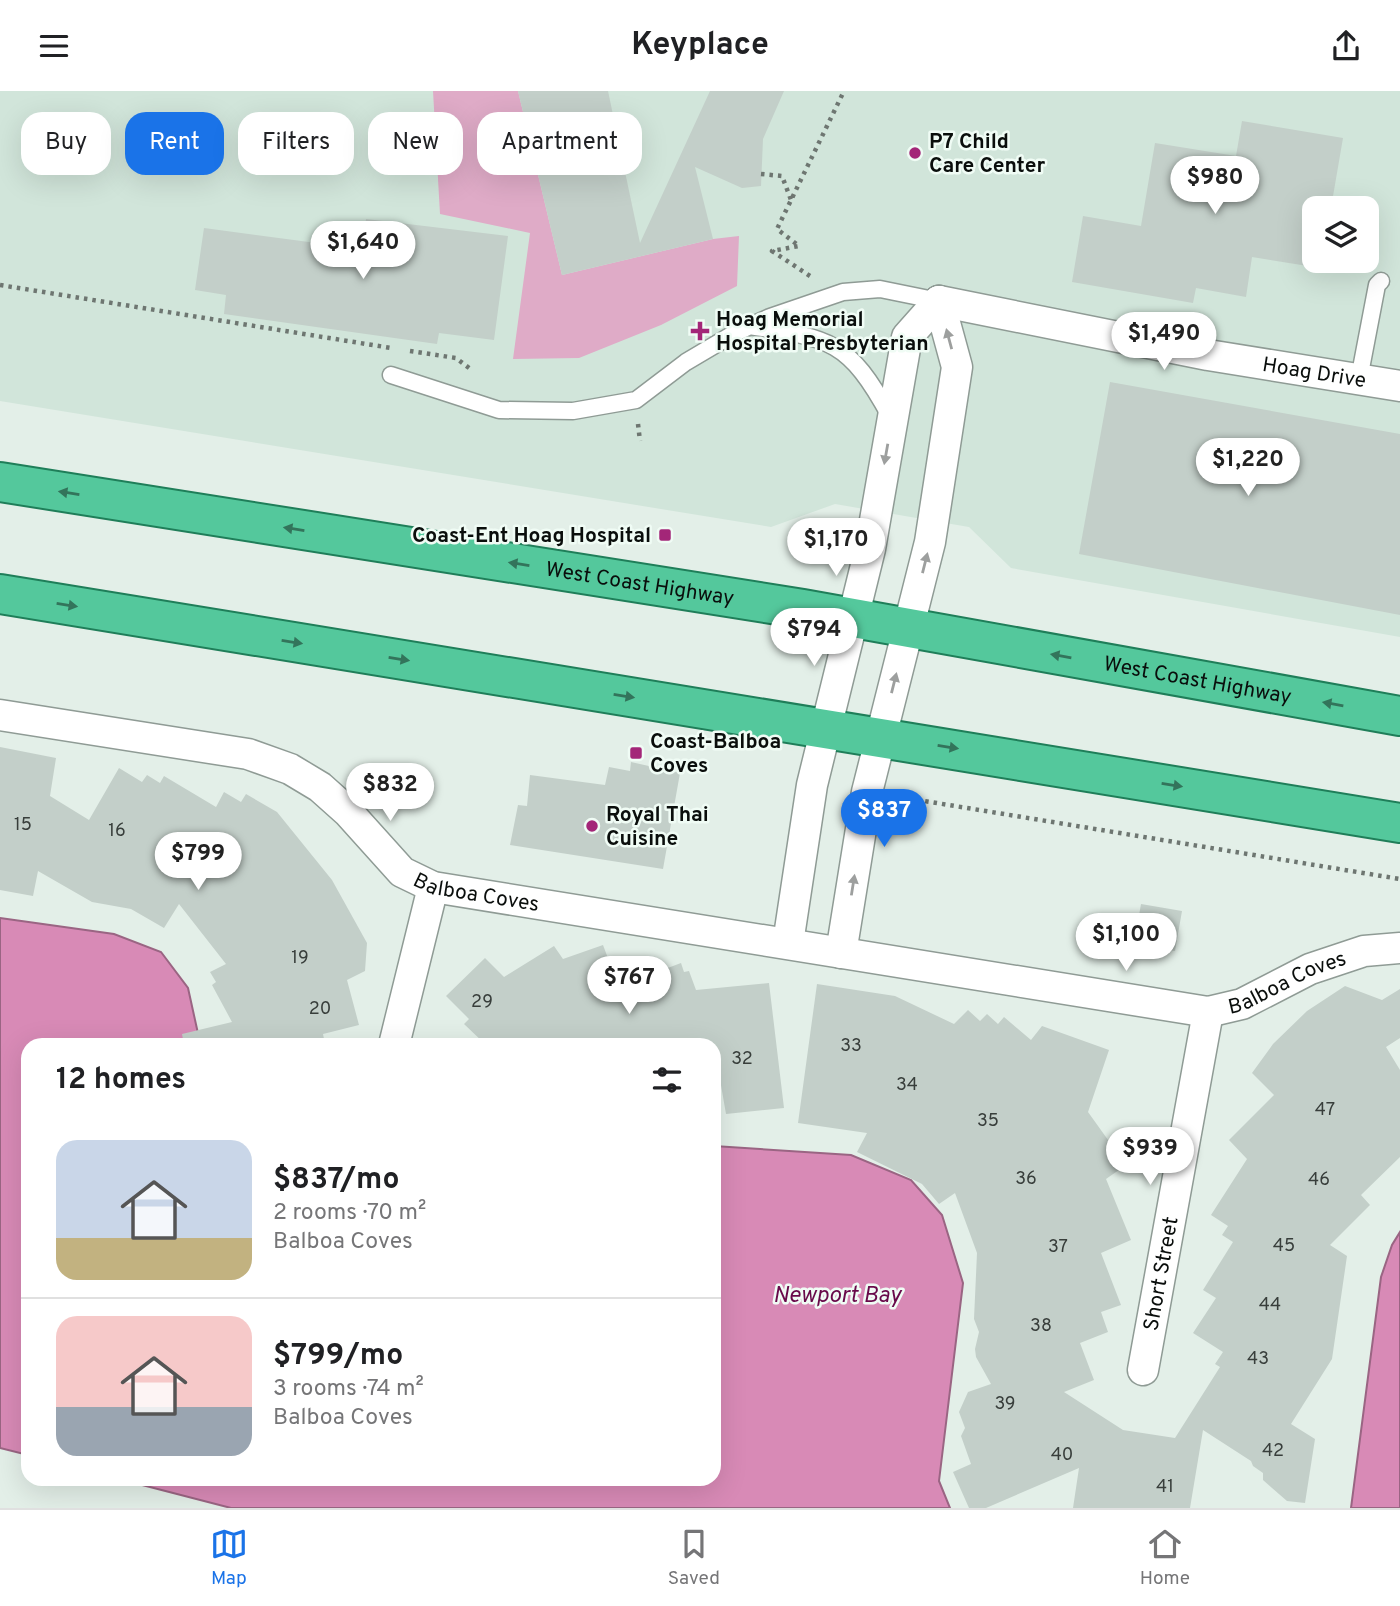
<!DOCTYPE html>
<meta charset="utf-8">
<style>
body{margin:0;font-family:Overpass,sans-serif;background:#f6f6f6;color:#202124;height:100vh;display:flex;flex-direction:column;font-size:26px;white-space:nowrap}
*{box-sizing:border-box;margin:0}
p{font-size:23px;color:#757577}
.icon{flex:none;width:38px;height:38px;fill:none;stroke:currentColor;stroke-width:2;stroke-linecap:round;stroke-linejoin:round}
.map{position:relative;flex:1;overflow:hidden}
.side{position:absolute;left:21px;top:947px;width:700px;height:448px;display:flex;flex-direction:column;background:#fff;border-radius:21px;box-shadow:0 7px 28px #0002}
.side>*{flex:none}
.hud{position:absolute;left:21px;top:21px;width:700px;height:63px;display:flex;gap:14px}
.controls{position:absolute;left:1302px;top:105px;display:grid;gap:14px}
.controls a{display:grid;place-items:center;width:77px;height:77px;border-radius:14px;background:#fff;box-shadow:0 7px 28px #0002;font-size:35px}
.price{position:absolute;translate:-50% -60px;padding:0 16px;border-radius:24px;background:#fff;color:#222;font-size:23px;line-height:46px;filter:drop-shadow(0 2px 4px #0008)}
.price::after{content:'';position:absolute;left:50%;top:42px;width:21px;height:16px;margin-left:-10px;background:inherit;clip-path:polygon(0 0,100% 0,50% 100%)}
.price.current{background:#1a73e8;color:#fff}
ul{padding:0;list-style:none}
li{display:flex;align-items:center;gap:21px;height:175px;padding:0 35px}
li+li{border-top:2px solid #e0e0e0}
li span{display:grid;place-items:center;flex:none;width:196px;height:140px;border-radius:21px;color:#555}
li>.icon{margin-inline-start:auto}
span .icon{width:84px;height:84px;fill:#fffc;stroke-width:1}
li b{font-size:30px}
h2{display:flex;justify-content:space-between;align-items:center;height:84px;padding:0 35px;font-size:30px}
.tag{padding:0 24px;border-radius:21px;background:#fff;box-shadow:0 7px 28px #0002;font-size:24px;line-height:63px}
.tag.current{background:#1a73e8;color:#fff}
header{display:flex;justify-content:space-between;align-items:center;height:91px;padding:0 35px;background:#fff;font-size:32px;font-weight:700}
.tab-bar{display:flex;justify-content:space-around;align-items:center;height:98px;border-top:2px solid #e0e0e0;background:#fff;font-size:19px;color:#757577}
.tab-bar a{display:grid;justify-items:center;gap:4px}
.tab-bar .current{color:#1a73e8}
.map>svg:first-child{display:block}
.built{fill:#d1e5da;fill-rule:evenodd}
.green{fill:#dfabc7}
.water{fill:#d88ab6;stroke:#9a6583;stroke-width:2}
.building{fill:#c3cfc9}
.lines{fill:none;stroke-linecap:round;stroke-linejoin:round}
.service-casing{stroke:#8f9b95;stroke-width:19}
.minor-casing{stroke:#8f9b95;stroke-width:33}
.trunk-casing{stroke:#1f7e59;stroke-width:42}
.path{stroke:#6e7671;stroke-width:4.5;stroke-dasharray:3.5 5;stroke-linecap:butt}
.service{stroke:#fff;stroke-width:16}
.minor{stroke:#fff;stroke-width:30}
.trunk{stroke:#54c89c;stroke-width:38}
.oneway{fill:#9d9f9e}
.oneway2{fill:#33745b}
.poi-dot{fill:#a32678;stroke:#f0fcf5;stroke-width:2.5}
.labels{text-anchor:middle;stroke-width:5;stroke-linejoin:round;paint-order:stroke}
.number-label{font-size:18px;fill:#383e3b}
.poi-label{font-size:21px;font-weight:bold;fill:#0a0e0c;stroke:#f0fcf5;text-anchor:start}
.street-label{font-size:21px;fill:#0a0e0c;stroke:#f0fcf5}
.water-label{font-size:23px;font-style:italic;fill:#68094a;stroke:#f0fcf5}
</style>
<header><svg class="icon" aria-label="menu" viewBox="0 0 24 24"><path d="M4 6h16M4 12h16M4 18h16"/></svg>Keyplace<svg class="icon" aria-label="share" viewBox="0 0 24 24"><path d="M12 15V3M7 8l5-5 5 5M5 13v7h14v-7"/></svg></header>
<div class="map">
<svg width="1400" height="1417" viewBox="0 0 1400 1417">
<rect width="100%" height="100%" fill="#e3efe8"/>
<path class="built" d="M 0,0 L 1400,0 L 1400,546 L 1011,477 L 969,436 L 835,413 L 771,436 L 0,310 ZM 1314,117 L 1367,117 L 1367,170 L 1314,170 Z"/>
<path class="green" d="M 433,0 L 518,0 L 562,184 L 713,148 L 739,145 L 737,195 L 661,234 L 579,267 L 513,268 L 530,142 L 440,123 Z"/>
<path class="water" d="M 0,827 L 114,843 L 161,861 L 188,897 L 199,947 L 198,954 L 28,954 L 28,1364 L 0,1357 Z
M 714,1055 L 851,1064 L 911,1089 L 942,1124 L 963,1192 L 939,1390 L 950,1417 L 231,1417 L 119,1388 L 714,1388 Z
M 1400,1141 L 1400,1417 L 1351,1417 L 1381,1186 L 1392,1154 Z"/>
<path class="building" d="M 518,0 L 608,0 L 640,152 L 710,0 L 784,0 L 763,48 L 761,95 L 742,97 L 695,76 L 713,148 L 562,184 Z
M 1242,30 L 1343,47 L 1332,111 L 1314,109 L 1314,176 L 1252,166 L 1246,206 L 1196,197 L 1193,212 L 1072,191 L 1083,125 L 1141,135 L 1155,52 L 1236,65 Z
M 366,128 L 508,145 L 494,249 L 439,242 L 437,253 L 224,223 L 226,204 L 195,199 L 204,137 L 362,158 Z
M 1110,291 L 1400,343 L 1400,524 L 1079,463 Z
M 0,656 L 56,667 L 50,705 L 89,729 L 119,677 L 142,691 L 147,684 L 160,692 L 164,685 L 216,716 L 224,701 L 241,711 L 246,703 L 277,721 L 332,789 L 367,852 L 365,880 L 347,889 L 359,934 L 323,943 L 324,948 L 301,954 L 184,954 L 182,943 L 232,931 L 212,894 L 216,891 L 210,881 L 226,873 L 179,813 L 164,837 L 131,818 L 92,811 L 38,780 L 33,805 L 0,799 Z
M 631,671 L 680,682 L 663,778 L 510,754 L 518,714 L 527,715 L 530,684 L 605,694 L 609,676 L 630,680 Z
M 1141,813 L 1182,820 L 1175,860 L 1134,853 Z
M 603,854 L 615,886 L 662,870 L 665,878 L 681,872 L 684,881 L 689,880 L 696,899 L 769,892 L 784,1017 L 726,1023 L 714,954 L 486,954 L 464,933 L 469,928 L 446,905 L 485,867 L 504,886 L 554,855 L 563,868 Z
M 817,893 L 895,905 L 954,933 L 968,919 L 980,930 L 987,923 L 998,933 L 1004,926 L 1031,949 L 1042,935 L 1109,959 L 1088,1021 L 1126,1074 L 1106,1088 L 1131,1149 L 1101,1162 L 1121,1214 L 1101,1221 L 1108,1241 L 1080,1252 L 1094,1289 L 1064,1301 L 1123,1339 L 1175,1347 L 1220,1276 L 1215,1273 L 1223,1261 L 1193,1242 L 1216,1207 L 1203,1199 L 1233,1151 L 1222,1144 L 1228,1135 L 1211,1124 L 1247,1068 L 1229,1049 L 1274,1004 L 1252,982 L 1273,953 L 1307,920 L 1345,895 L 1382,909 L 1400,898 L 1400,947 L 1386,956 L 1400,979 L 1400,1066 L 1361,1104 L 1370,1114 L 1330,1154 L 1347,1165 L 1332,1268 L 1291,1333 L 1315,1348 L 1305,1412 L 1287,1410 L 1263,1389 L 1263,1382 L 1253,1375 L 1251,1370 L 1203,1339 L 1190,1417 L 1073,1417 L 1079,1377 L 986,1417 L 969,1417 L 953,1381 L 971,1373 L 961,1345 L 965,1337 L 959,1321 L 968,1301 L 991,1293 L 976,1266 L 975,1258 L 979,1241 L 974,1228 L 977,1162 L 955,1102 L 939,1113 L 922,1093 L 857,1061 L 867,1042 L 798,1032 Z"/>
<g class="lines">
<g class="service-casing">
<path id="service" d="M 749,235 C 831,247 849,250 890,325
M 391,284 L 499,319 L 573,320 L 636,309 L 686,271 L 735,242 L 770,226 L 843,201 L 880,198 L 939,210
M 1359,288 L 1377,194 L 1381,190"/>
</g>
<g class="minor-casing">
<g id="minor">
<path id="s1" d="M 939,210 L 1208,264 L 1400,295"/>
<path id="s2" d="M 0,624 L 248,663 L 290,678 L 320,696 L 348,721 L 402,781 L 433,796 L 1208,921 L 1242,913 L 1310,878 L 1364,860 L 1400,857"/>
<path d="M 788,852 L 812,694 L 870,458 L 907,246 L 939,210"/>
<path d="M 841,862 L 867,701 L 930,451 L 957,276 L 939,210"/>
<path d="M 394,954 L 433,796"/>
<path id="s3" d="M 1143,1279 L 1208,921"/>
</g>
</g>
<g class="trunk-casing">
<g id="trunk">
<path id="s4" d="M 0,391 L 803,518 L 1400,625"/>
<path d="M 0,503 L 1400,732"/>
</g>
</g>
<path class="path" d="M 761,83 L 782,85 L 791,109
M 810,185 L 772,160 L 799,155 L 777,138 L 844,0
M 0,194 L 391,257
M 410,260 L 456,267 L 473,280
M 638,333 L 640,350
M 900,706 L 1400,788"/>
<use href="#service" class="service"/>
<use href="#minor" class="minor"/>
<use href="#trunk" class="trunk"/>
</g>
<defs><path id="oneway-solid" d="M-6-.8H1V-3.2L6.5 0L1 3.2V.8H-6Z" transform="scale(1.75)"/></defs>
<g class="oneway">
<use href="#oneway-solid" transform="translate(949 248) rotate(-105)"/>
<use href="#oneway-solid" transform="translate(886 363) rotate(100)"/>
<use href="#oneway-solid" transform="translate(925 472) rotate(-76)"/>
<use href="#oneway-solid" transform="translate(894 592) rotate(-76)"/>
<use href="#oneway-solid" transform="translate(853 794) rotate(-81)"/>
</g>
<g class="oneway2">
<use href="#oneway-solid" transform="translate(69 402) rotate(-171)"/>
<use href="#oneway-solid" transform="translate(294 438) rotate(-171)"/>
<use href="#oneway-solid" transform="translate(519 473) rotate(-171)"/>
<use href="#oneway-solid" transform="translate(67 514) rotate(9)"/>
<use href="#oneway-solid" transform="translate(292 551) rotate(9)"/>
<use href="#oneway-solid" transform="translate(1061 565) rotate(-170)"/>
<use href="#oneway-solid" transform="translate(399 568) rotate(9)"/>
<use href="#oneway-solid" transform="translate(624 605) rotate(9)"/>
<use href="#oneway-solid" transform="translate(1333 613) rotate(-170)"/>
<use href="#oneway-solid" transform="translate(948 656) rotate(9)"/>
<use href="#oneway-solid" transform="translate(1172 694) rotate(9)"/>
</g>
<g class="poi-dot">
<circle cx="915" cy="62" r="7"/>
<path d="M696.5 229.5h7v7h7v7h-7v7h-7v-7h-7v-7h7z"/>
<rect x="658" y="437" width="14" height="14" rx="3.5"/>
<rect x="629" y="655" width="14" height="14" rx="3.5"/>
<circle cx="592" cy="735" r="7"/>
</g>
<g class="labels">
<g class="number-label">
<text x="23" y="739">15</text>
<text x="117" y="745">16</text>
<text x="300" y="872">19</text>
<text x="482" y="916">29</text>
<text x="320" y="923">20</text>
<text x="851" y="960">33</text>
<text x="742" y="973">32</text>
<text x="907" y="999">34</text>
<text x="1325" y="1024">47</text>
<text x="988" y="1035">35</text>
<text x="1026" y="1093">36</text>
<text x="1319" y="1094">46</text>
<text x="1284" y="1160">45</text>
<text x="1058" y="1161">37</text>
<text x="1270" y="1219">44</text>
<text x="1041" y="1240">38</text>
<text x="1258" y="1273">43</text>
<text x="1005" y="1318">39</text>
<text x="1273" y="1365">42</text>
<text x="1062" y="1369">40</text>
<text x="1165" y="1401">41</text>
</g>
<g class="poi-label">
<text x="929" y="57">P7 Child<tspan x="929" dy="24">Care Center</tspan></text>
<text x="716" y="235">Hoag Memorial<tspan x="716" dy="24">Hospital Presbyterian</tspan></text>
<text x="651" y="451" text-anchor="end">Coast-Ent Hoag Hospital</text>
<text x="650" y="657">Coast-Balboa<tspan x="650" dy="24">Coves</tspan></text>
<text x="606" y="730">Royal Thai<tspan x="606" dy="24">Cuisine</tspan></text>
</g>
<g class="street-label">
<text dy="7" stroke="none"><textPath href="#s1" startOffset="382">Hoag Drive</textPath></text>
<text dy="7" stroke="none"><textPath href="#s4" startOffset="648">West Coast Highway</textPath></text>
<text dy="7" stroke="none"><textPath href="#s4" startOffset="1214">West Coast Highway</textPath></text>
<text dy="7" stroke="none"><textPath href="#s2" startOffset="527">Balboa Coves</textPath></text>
<text dy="7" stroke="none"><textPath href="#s2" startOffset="1353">Balboa Coves</textPath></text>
<text dy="7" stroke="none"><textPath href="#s3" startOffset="98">Short Street</textPath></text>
</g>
<g class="water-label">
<text x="837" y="1211">Newport Bay</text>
</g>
</g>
</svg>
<div class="controls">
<a><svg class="icon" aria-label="layers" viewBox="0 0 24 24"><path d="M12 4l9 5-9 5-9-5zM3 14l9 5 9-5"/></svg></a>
</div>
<b class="price" style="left:1215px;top:125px">$980</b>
<b class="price" style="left:363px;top:190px">$1,640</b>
<b class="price" style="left:1164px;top:281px">$1,490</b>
<b class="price" style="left:1248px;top:407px">$1,220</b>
<b class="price" style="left:836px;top:487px">$1,170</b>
<b class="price" style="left:814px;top:577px">$794</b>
<b class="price" style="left:390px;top:732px">$832</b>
<b class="price current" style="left:884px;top:758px">$837</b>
<b class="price" style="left:198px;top:801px">$799</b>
<b class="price" style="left:1126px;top:882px">$1,100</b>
<b class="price" style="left:629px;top:925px">$767</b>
<b class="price" style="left:1150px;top:1096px">$939</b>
<div class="hud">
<a class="tag">Buy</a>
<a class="tag current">Rent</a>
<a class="tag">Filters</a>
<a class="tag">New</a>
<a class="tag">Apartment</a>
</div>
<section class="side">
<h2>12 homes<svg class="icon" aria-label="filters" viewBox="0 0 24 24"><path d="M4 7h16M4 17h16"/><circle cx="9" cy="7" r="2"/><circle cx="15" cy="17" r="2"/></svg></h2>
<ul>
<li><span style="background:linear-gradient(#c9d6e8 70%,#c2b280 0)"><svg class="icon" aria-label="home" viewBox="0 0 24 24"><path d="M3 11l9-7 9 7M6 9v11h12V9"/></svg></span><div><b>$837/mo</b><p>2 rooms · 70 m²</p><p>Balboa Coves</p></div></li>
<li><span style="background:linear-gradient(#f6c9c9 65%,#9aa5b1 0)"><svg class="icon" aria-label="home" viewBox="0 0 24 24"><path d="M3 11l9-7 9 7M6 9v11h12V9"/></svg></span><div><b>$799/mo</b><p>3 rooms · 74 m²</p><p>Balboa Coves</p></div></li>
</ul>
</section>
</div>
<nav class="tab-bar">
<a class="current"><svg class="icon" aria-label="map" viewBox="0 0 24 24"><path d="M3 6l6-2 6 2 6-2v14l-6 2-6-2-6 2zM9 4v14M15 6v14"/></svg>Map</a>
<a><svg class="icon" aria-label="saved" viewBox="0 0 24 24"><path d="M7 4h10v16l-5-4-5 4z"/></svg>Saved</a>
<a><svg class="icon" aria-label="home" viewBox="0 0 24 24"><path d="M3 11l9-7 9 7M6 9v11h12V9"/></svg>Home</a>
</nav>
